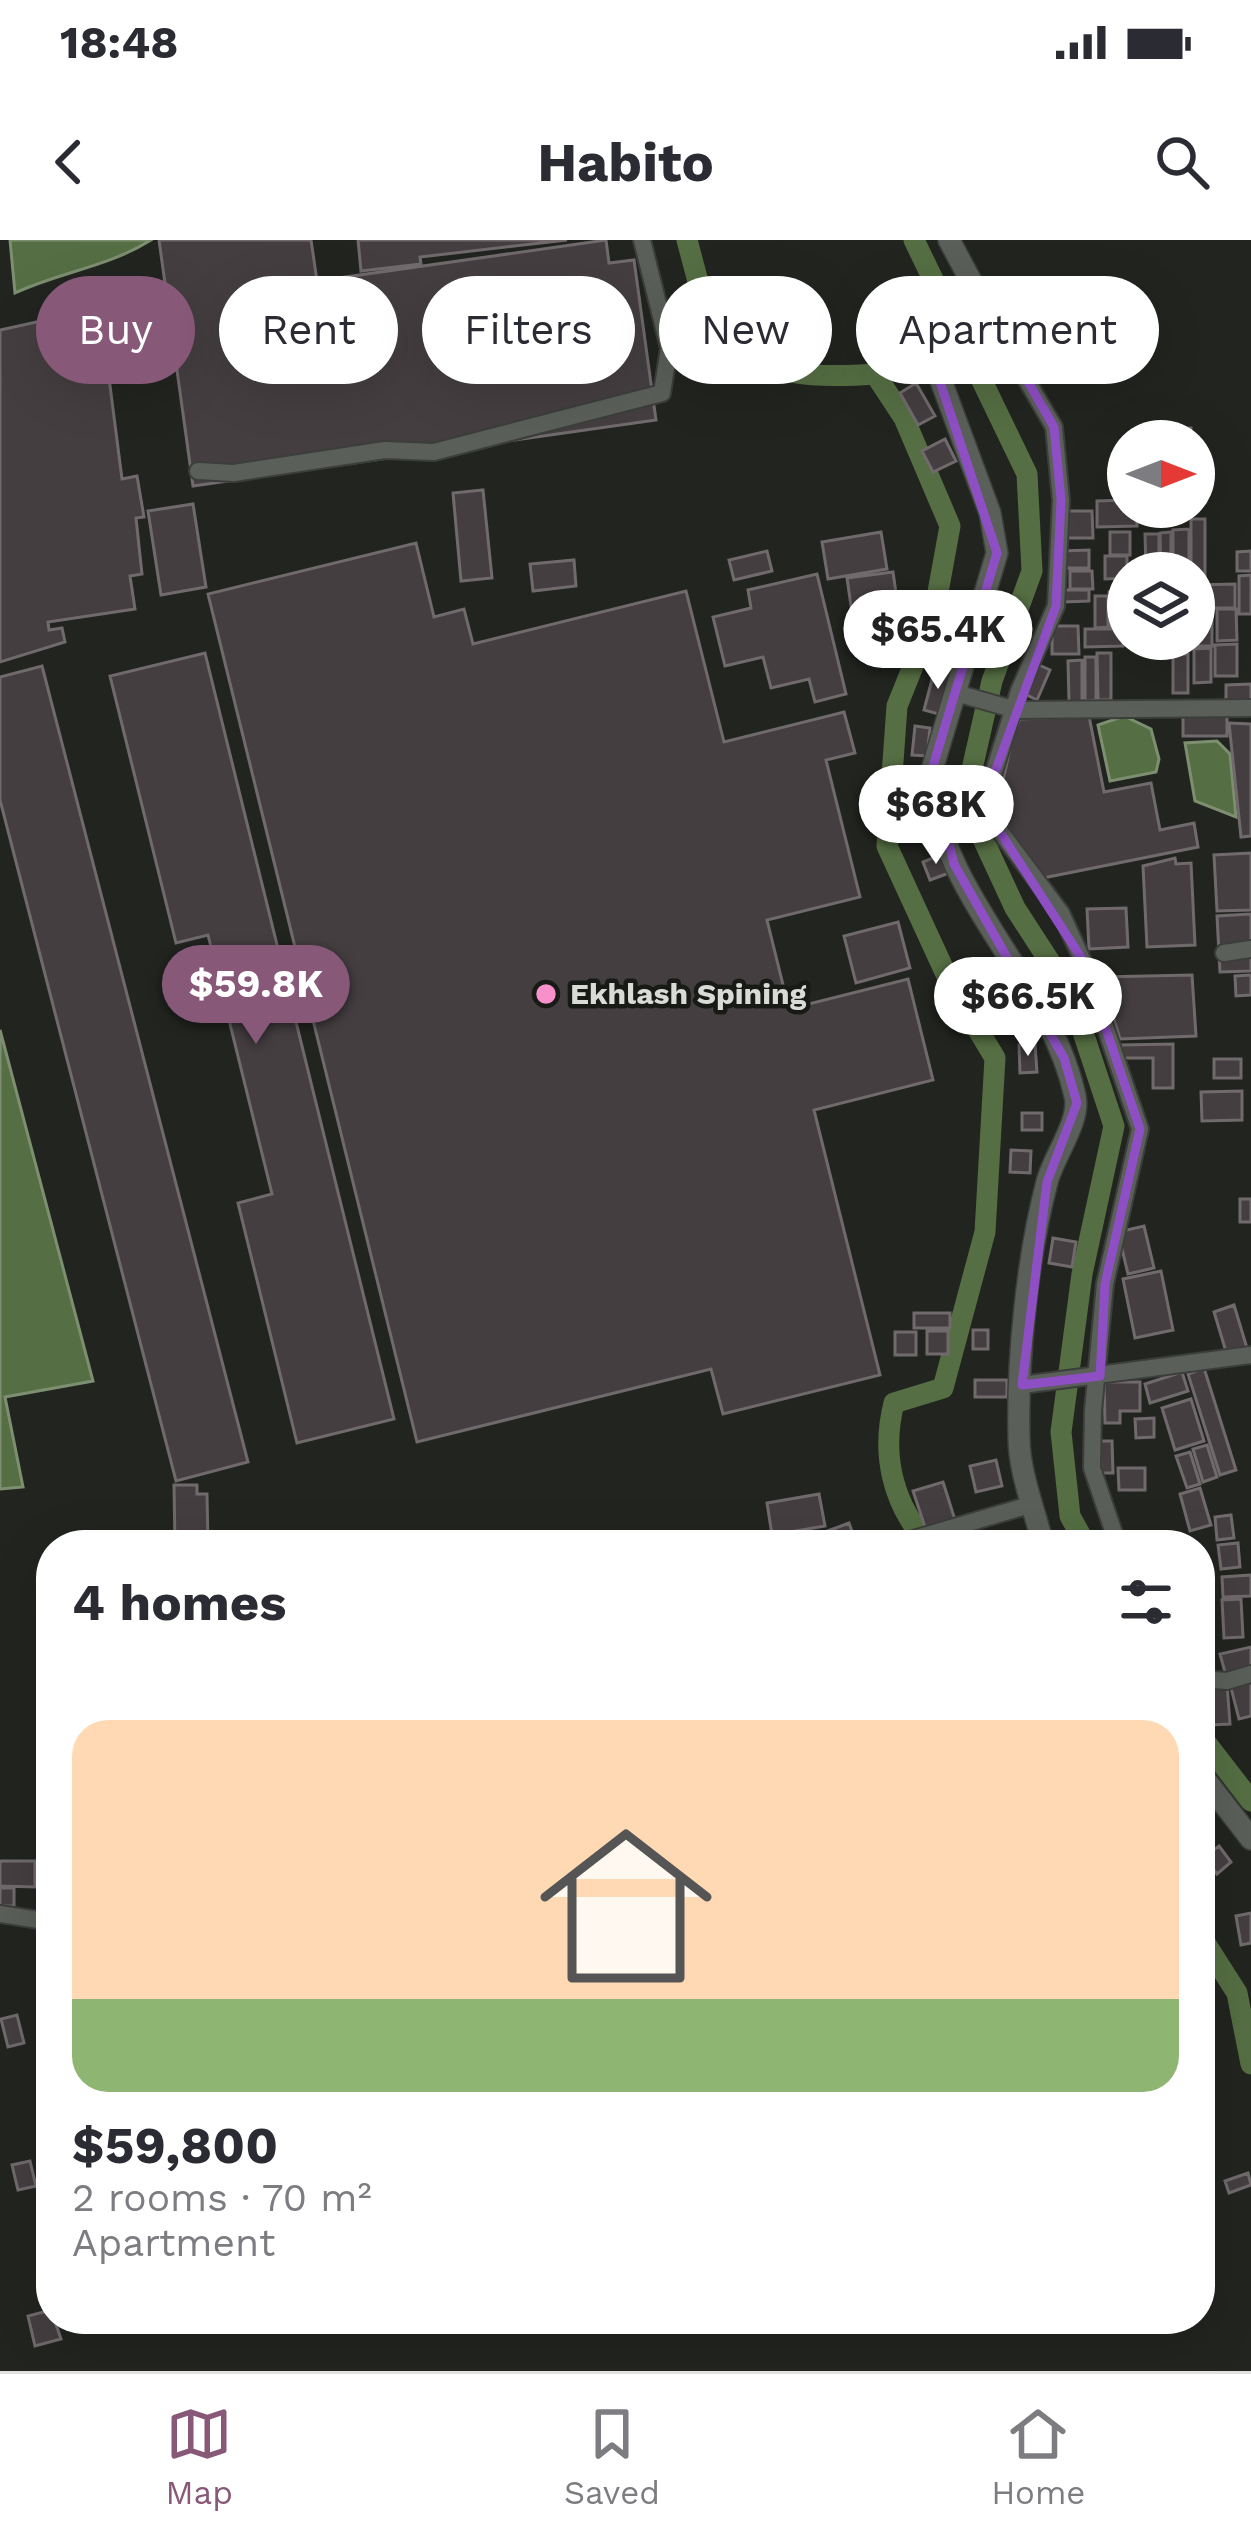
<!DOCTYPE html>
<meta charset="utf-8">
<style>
body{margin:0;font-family:"Work Sans",sans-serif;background:#f2f2f3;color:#2b2b33;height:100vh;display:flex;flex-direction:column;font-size:45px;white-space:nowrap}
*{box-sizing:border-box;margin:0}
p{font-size:39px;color:#7c7c81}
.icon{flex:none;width:66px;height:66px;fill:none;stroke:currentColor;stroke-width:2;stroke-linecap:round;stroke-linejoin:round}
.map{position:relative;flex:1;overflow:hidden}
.drawer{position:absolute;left:36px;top:1290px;width:1179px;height:804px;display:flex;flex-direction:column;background:#fff;border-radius:48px;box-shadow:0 12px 48px #0002}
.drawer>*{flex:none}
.top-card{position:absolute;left:36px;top:36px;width:1179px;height:108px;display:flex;gap:24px}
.needle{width:78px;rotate:90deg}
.fabs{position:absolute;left:1107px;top:180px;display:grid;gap:24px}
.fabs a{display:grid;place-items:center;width:108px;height:108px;border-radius:50%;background:#fff;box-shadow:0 12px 48px #0002;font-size:60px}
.price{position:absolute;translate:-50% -102px;padding:0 27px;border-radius:42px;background:#fff;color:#222;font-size:39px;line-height:78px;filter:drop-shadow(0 3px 6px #0008)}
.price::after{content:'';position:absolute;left:50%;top:72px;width:36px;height:27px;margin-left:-18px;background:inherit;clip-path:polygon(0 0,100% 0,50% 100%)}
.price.on{background:#875877;color:#fff}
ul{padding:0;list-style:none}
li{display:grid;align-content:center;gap:24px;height:636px;padding:0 36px}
li span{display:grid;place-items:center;height:372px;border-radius:36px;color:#555}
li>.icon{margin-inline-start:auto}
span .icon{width:216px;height:216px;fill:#fffc;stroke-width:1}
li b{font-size:51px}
h2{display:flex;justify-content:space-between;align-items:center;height:144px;padding:0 36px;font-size:51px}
.tag{padding:0 42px;border-radius:54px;background:#fff;box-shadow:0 12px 48px #0002;font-size:42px;line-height:108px}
.tag.on{background:#875877;color:#fff}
.status{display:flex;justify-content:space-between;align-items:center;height:84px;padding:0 60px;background:#fff;direction:ltr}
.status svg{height:33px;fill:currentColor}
header{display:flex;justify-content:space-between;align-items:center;height:156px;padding:0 36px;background:#fff;font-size:54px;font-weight:700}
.tab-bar{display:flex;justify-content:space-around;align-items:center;height:168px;border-top:3px solid #e1e1e2;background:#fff;font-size:33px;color:#7c7c81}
.tab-bar a{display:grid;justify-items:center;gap:6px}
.tab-bar .on{color:#875877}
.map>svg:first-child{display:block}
.water{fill:#556e43;stroke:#7d8f70;stroke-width:3}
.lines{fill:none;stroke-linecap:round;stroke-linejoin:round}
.canal{stroke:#556e43;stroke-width:21}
.building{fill:#443e41;stroke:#716a6d;stroke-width:3}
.minor-casing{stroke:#3c3e3b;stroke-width:20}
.tertiary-casing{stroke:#3c3e3b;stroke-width:24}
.minor{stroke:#5b5f59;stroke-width:16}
.tertiary{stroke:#5b5f59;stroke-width:21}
.marked{fill:none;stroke:#8e4fc4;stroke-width:9;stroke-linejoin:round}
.poi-dot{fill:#f890cb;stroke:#171a15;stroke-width:4.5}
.labels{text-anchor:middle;stroke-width:9;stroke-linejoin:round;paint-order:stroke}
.poi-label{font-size:30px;font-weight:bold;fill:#d9dbd8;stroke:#171a15;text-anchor:start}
</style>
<div class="status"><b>18:48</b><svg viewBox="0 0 49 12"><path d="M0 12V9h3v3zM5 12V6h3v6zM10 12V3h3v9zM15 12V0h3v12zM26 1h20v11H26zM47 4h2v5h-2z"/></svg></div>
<header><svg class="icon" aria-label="back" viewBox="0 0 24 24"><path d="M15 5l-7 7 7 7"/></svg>Habito<svg class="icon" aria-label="search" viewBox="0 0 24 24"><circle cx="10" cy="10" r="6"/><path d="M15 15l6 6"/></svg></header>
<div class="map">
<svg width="1251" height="2131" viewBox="0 0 1251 2131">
<rect width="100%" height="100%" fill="#21241f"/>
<path class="water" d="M 10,0 L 151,0 C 108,27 60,32 15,53 Z
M 1124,476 L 1151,489 L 1159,519 L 1156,532 L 1110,541 L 1098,485 Z
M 1217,501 L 1230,514 L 1236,577 L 1195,561 L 1185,503 Z
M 0,790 L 93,1141 L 5,1157 L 23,1247 L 0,1249 Z"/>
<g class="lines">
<path class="canal" d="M 687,0 L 714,102 C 774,135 807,139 875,134 L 904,178 L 950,286 L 934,374 L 897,466 L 887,606 L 951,745 L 995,818 L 985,992 L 943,1148 L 894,1163 C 881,1214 892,1264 929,1305
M 914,0 L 1027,234 L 1032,331 L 992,441 L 965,560 L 1015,668 L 1070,753 L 1114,886 L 1082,1034 L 1061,1192 L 1070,1276 L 1086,1305
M 1200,1495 L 1251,1561
M 1200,1695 L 1237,1753 L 1251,1824"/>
</g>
<path class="building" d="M 159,0 L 311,0 L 317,41 L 606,0 L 609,23 L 634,20 L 656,180 L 193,246 Z
M 358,0 L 567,0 L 420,17 L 421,24 L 361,31 Z
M 100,68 L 122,239 L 137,236 L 144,277 L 136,278 L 142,334 L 130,336 L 135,369 L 48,382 L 49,390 L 62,388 L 65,402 L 0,422 L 0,90 Z
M 916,143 L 935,176 L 918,185 L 900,153 Z
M 1191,188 L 1191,201 L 1157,201 L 1157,189 Z
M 945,199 L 956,221 L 933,232 L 922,211 Z
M 483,250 L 492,338 L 461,341 L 453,253 Z
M 1196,254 L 1196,273 L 1156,273 L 1156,267 L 1194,267 Z
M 1128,260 L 1128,267 L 1137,267 L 1137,286 L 1097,287 L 1097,261 Z
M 193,264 L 206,347 L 161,355 L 148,271 Z
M 1062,271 L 1092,271 L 1093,298 L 1062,298 Z
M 1191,279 L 1205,279 L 1205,343 L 1194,343 L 1191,333 Z
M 1189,289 L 1189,333 L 1173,333 L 1173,290 Z
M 881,292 L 887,329 L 828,339 L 822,302 Z
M 1110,292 L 1130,292 L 1130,315 L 1110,315 Z
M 1171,292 L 1171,333 L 1161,333 L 1160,293 Z
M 1145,294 L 1159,294 L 1159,332 L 1146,332 Z
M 416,303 L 434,377 L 464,369 L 473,404 L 686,351 L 724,502 L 844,472 L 855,513 L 826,520 L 860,657 L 767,680 L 789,769 L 908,739 L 933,840 L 814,870 L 880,1135 L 723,1174 L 711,1129 L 417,1202 L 208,354 Z
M 1089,310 L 1089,328 L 1061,328 L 1061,311 Z
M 767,311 L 772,331 L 734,340 L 729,320 Z
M 1251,311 L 1251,331 L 1237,331 L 1237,312 Z
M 1105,316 L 1127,316 L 1127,338 L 1105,339 Z
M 574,320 L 576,346 L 533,351 L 530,324 Z
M 1070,331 L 1092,331 L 1093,349 L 1070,349 Z
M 893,332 L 897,360 L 851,366 L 847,338 Z
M 817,334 L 846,454 L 815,462 L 809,439 L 771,448 L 763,417 L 725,426 L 713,377 L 751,368 L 748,350 Z
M 1251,335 L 1251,374 L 1239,374 L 1239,336 Z
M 1235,344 L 1235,368 L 1194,368 L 1194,345 Z
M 1063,350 L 1089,350 L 1089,361 L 1063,362 Z
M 1123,351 L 1124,388 L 1110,388 L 1109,352 Z
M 1095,356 L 1108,356 L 1108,387 L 1095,388 Z
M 1217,369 L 1236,369 L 1237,400 L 1217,401 Z
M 1194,371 L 1212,371 L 1212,406 L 1194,406 Z
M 1052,386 L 1078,386 L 1079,414 L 1052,414 Z
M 1085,389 L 1123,389 L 1123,406 L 1085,407 Z
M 1237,404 L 1237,436 L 1215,436 L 1215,405 Z
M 1211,408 L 1211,442 L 1194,443 L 1194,409 Z
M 205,413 L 394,1179 L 297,1203 L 238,963 L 272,954 L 208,695 L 176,703 L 110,436 Z
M 1097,413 L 1111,413 L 1111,460 L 1098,460 Z
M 1173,414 L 1188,414 L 1188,453 L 1173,453 Z
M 1085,417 L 1096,417 L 1096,460 L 1085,461 Z
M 1082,420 L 1082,462 L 1069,462 L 1068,421 Z
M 1039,425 L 1050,430 L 1037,460 L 1025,454 Z
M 42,426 L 248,1222 L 176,1241 L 0,560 L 0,437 Z
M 935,428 L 953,434 L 942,475 L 924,470 Z
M 1251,444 L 1251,460 L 1226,461 L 1226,445 Z
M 1227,473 L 1227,496 L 1183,496 L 1183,474 Z
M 1089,476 L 1104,552 L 1151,543 L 1160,590 L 1194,583 L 1198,607 L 1038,639 L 997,568 L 1013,495 L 1020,479 Z
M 1229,483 L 1251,484 L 1251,596 L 1241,597 Z
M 915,486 L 930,488 L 927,516 L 912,515 Z
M 1251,613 L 1251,670 L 1217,671 L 1214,615 Z
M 942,614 L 949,633 L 930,640 L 923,622 Z
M 1175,618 L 1176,624 L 1191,623 L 1195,705 L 1147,707 L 1143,626 Z
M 1126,668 L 1128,707 L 1089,709 L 1087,669 Z
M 1251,674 L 1251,731 L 1220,732 L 1217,676 Z
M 898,682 L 910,728 L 856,743 L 844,696 Z
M 1192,735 L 1196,796 L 1120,799 L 1101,737 Z
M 1251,735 L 1251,755 L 1236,756 L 1235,736 Z
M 1035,804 L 1037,832 L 1020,833 L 1019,805 Z
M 1173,804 L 1173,848 L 1153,848 L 1153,818 L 1121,818 L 1121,805 Z
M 1214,819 L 1241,819 L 1241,838 L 1214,838 Z
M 1242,851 L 1242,880 L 1202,881 L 1201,852 Z
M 1022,873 L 1042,873 L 1042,890 L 1022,890 Z
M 1011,910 L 1031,911 L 1030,933 L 1010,932 Z
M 1240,959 L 1251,959 L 1251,982 L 1240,982 Z
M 1144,986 L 1154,1028 L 1128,1034 L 1118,992 Z
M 1053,998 L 1076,1002 L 1072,1027 L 1049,1023 Z
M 1161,1031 L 1173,1090 L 1135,1098 L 1123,1039 Z
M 1234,1065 L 1247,1108 L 1227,1115 L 1214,1072 Z
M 914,1073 L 950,1073 L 950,1088 L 914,1088 Z
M 973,1090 L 988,1090 L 988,1109 L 973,1109 Z
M 927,1091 L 948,1091 L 948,1114 L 927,1114 Z
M 895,1092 L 916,1092 L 916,1115 L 895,1115 Z
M 1204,1128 L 1236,1230 L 1220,1235 L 1188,1134 Z
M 1182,1132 L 1188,1151 L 1150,1163 L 1145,1144 Z
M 975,1140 L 1007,1140 L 1007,1157 L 975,1157 Z
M 1104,1142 L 1140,1142 L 1140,1171 L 1120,1171 L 1120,1183 L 1105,1183 Z
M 1191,1159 L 1204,1201 L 1175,1210 L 1162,1168 Z
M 1154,1178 L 1154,1197 L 1136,1198 L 1135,1179 Z
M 1100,1201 L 1112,1201 L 1113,1233 L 1101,1233 Z
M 1207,1205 L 1217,1237 L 1203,1242 L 1193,1209 Z
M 1190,1212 L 1200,1244 L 1187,1248 L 1176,1216 Z
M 996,1220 L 1002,1246 L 976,1252 L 970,1226 Z
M 1118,1228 L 1145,1228 L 1145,1250 L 1119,1250 Z
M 943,1242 L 956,1283 L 927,1293 L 913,1251 Z
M 174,1245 L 197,1245 L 197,1254 L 207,1254 L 208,1305 L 175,1305 Z
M 1200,1248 L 1211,1285 L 1190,1291 L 1180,1254 Z
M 819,1254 L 825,1286 L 772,1295 L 767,1263 Z
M 1231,1275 L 1234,1298 L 1217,1300 L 1215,1277 Z
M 849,1283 L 857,1305 L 817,1305 L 814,1296 Z
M 1238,1303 L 1240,1327 L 1221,1329 L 1218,1305 Z
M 1251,1335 L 1251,1356 L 1223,1357 L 1222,1337 Z
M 1241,1359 L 1243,1397 L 1224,1398 L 1222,1360 Z
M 1251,1407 L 1251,1430 L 1226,1436 L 1220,1414 Z
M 1251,1438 L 1251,1476 L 1239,1479 L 1230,1444 Z
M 1227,1444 L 1230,1484 L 1209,1485 L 1206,1446 Z
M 1219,1606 L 1231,1622 L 1217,1634 L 1204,1617 Z
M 0,1621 L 35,1621 L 35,1647 L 0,1646 Z
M 0,1648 L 14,1648 L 14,1666 L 0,1666 Z
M 1251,1673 L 1251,1703 L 1241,1705 L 1236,1676 Z
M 17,1775 L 24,1803 L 8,1807 L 1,1779 Z
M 30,1921 L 36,1946 L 18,1950 L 12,1925 Z
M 1248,1933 L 1251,1945 L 1229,1953 L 1225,1941 Z
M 51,2070 L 61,2099 L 35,2106 L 28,2076 Z"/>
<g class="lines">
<g class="minor-casing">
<path id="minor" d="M 985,69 L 1054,187 L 1061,260 L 1056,366 L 1019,451 L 988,551 L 996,586 L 1061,673 L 1082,719 L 1140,889 L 1105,1044 L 1093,1171 L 1092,1228 L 1118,1305
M 198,231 L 234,233 L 385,210 L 434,212 L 662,153 L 669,108 L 642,0
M 956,453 L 1016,470 L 1251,468
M 1224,713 L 1251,709
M 1022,1145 L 1251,1115
M 893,1305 L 1033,1264
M 1200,1439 L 1227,1441 L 1251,1434
M 0,1674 L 51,1682"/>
</g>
<g class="tertiary-casing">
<path id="tertiary" d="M 949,0 L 986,69
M 985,69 L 927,103 L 990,273 L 997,313 L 931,533 C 936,654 1050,739 1075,856 C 1081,881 1053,917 1047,942 C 1027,1018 1017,1120 1019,1198 C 1019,1232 1035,1271 1043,1305
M 1200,1533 L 1251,1599"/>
</g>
<use href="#minor" class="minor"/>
<use href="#tertiary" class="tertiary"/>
</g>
<path class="marked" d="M 986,69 L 1054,187 L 1061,260 L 1056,366 L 988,551 L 996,586 L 1082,719 L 1140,889 L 1105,1044 L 1100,1136 L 1022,1145 L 1047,942 L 1077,863 L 1064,818 L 954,624 L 931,533 L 997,313 L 927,103 Z"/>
<circle class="poi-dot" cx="546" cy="754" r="12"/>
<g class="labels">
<g class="poi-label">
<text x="570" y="764">Ekhlash Spining</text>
</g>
</g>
</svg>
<div class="fabs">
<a><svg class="needle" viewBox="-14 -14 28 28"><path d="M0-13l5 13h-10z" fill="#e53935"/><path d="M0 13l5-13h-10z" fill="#7c7c81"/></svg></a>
<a><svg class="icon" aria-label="layers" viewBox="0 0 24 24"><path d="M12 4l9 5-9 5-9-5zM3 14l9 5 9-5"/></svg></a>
</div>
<b class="price" style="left:938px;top:452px">$65.4K</b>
<b class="price" style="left:936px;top:627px">$68K</b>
<b class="price on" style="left:256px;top:807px">$59.8K</b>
<b class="price" style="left:1028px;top:819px">$66.5K</b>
<div class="top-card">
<a class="tag on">Buy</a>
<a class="tag">Rent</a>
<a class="tag">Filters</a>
<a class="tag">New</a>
<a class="tag">Apartment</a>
</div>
<section class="drawer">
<h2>4 homes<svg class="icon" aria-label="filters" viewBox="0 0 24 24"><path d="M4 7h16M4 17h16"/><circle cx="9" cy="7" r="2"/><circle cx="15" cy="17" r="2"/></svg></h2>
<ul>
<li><span style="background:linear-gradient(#ffd9b3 75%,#8fb573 0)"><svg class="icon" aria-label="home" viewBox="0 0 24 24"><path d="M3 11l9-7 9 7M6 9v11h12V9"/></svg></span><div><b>$59,800</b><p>2 rooms · 70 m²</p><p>Apartment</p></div></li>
</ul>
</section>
</div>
<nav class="tab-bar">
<a class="on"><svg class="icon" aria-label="map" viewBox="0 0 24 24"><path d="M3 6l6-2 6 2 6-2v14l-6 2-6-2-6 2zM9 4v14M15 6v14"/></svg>Map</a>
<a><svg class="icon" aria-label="saved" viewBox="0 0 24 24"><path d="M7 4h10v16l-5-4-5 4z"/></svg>Saved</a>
<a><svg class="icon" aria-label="home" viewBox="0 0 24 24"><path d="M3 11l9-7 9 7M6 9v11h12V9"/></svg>Home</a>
</nav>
